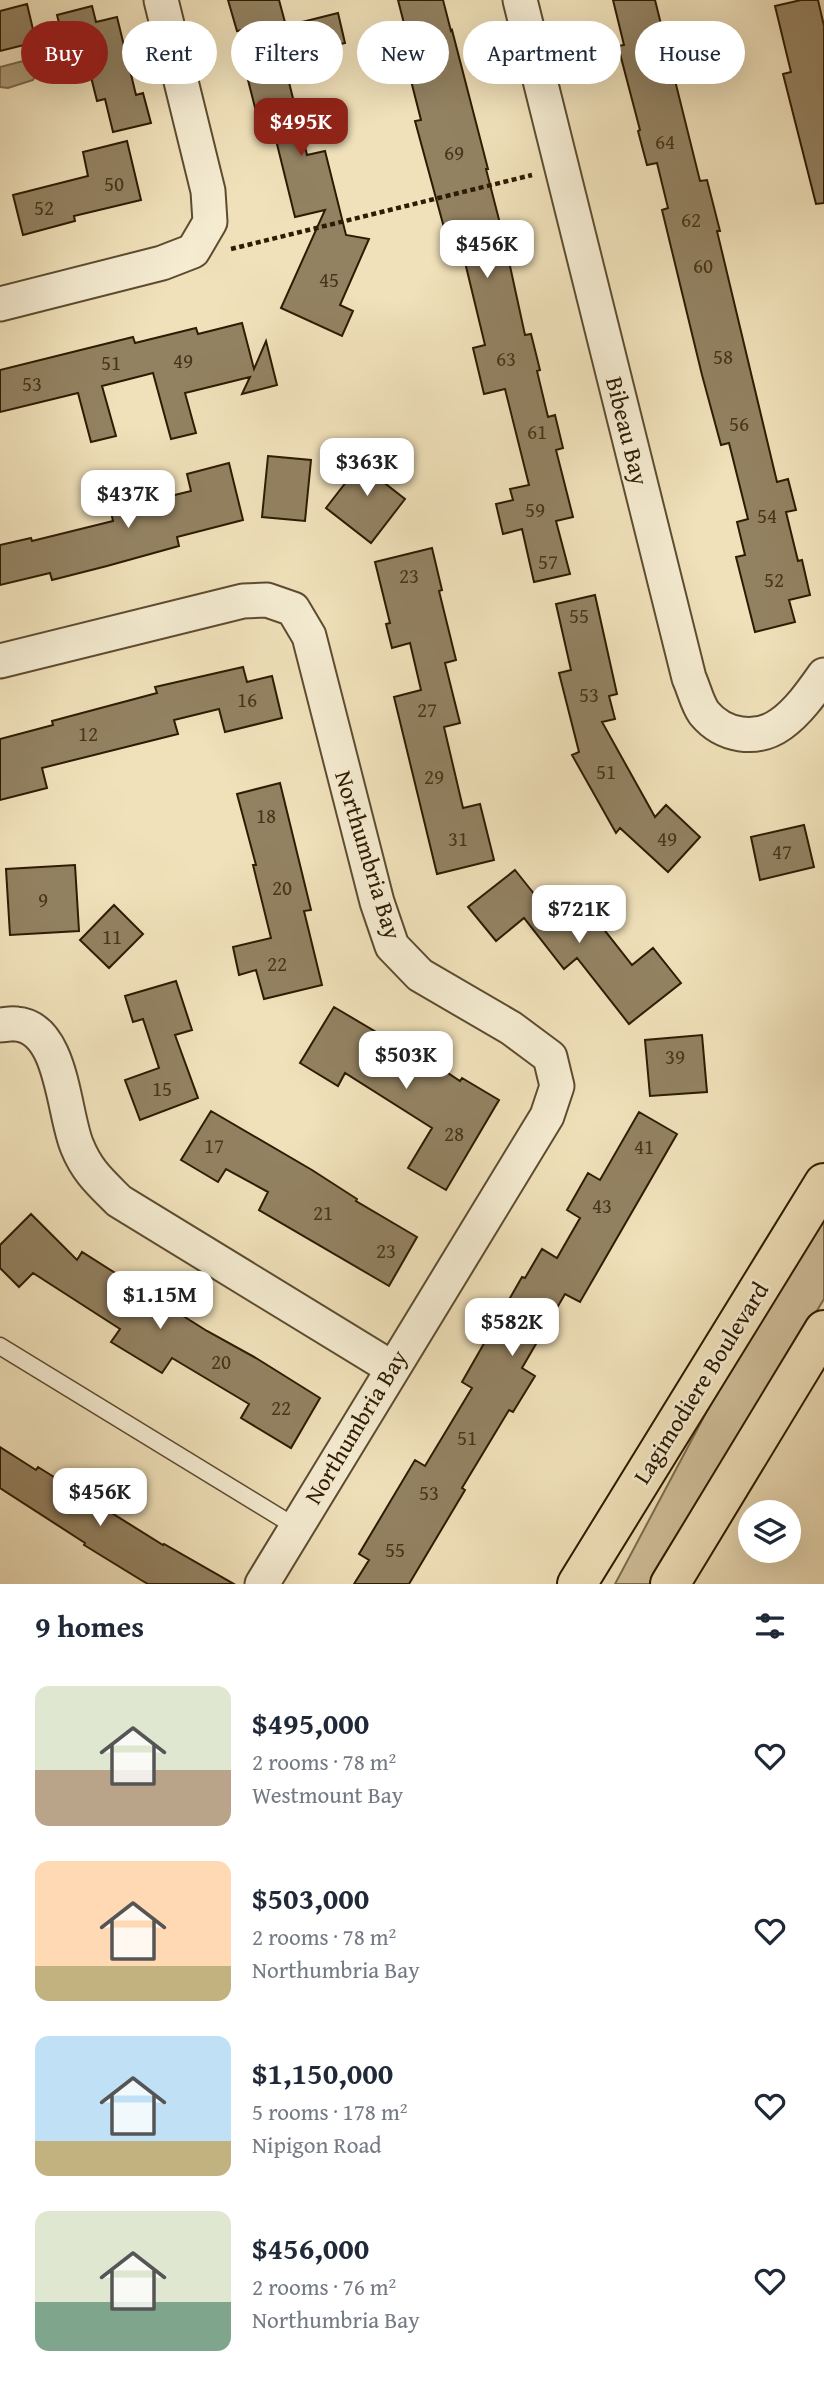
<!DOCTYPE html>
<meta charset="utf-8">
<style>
body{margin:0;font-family:"Gentium Book Plus",serif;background:#f6f6f7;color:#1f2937;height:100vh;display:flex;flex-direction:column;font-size:26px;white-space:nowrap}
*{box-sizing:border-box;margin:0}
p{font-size:23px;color:#747a83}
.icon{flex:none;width:38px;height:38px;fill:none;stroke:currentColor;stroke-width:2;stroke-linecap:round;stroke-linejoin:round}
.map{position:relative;height:1584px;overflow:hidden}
.drawer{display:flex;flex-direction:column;background:#fff;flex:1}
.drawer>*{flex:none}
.banner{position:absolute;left:21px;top:21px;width:782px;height:63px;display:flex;gap:14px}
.buttons{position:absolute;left:738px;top:1500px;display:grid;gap:14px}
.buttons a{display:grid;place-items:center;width:63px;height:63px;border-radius:50%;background:#fff;box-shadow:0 7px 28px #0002;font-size:35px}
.price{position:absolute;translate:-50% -60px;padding:0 16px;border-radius:14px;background:#fff;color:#222;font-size:23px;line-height:46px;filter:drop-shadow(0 2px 4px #0008)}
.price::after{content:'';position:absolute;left:50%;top:42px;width:21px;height:16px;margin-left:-10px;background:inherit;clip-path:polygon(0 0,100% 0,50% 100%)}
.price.current{background:#8f2418;color:#fff}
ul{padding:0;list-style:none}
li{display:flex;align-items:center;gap:21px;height:175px;padding:0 35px}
li span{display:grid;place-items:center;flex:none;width:196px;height:140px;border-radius:14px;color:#555}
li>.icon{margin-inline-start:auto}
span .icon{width:84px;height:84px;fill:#fffc;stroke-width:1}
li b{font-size:30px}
h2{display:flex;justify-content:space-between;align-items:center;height:84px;padding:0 35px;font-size:30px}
.chip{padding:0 24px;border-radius:32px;background:#fff;box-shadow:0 7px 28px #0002;font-size:24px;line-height:63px}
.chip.current{background:#8f2418;color:#fff}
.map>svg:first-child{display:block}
.green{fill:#cfbf9b;stroke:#7e6d4e;stroke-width:2}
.water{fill:#ae9e7b;stroke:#7b6a4b;stroke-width:2}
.building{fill:#938262;stroke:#2e1b02;stroke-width:2}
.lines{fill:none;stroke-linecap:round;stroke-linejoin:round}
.service-casing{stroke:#5e4c30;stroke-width:19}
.minor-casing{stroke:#5e4c30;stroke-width:37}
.primary-casing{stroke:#2e1b02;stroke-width:42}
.path{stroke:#2e1b02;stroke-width:4.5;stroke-dasharray:5 3.5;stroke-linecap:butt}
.service{stroke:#f5ecd2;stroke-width:16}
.minor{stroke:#f5ecd2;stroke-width:33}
.primary{stroke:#f0e1ba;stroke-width:38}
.labels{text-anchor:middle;stroke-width:5;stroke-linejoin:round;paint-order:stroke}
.number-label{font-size:21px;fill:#47351a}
.street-label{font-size:24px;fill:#2e1b02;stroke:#f5ecd2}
</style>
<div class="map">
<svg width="824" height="1584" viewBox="0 0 824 1584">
<rect width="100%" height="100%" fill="#f0e1ba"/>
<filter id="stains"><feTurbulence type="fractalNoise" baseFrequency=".00286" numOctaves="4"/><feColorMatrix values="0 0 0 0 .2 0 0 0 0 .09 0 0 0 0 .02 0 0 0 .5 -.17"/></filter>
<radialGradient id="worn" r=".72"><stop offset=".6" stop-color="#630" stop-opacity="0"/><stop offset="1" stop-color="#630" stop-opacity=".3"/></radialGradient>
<path class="green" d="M 824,1212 L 824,1299 L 650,1584 L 615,1584 L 707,1411 Z"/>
<path class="water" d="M 23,61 L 34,67 L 36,74 L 33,80 L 8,88 L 0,87 L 0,67 Z"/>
<path class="building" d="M 228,0 L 279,0 L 286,26 L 338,13 L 345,43 L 283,58 L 307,155 L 325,151 L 346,235 L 369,239 L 340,305 L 353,311 L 342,336 L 281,308 L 325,210 L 295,217 L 275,136 L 263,139 L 248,80 L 254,79 L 242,30 L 237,31 Z
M 398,0 L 443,0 L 451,31 L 452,30 L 488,169 L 486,169 L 505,243 L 525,335 L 531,334 L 540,370 L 537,371 L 548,417 L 555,415 L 563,448 L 556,450 L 573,517 L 556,521 L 570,574 L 534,582 L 522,529 L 503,534 L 496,504 L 513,500 L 510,489 L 529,485 L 505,389 L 484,394 L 473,348 L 485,345 L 463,254 L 452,257 L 415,121 L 421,120 L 406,61 L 413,59 Z
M 613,0 L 655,0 L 700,181 L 707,180 L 720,231 L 717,231 L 777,482 L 788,479 L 796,510 L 786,512 L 798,561 L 802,560 L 810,595 L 789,600 L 795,622 L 755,632 L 736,557 L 745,555 L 737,522 L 748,519 L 729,443 L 721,445 L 702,375 L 662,210 L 668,208 L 657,163 L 647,165 L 638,131 L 640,130 L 618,46 L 624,45 Z
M 801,0 L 818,0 L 824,26 L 824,203 L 816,204 L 783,74 L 791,72 L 775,6 Z
M 27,4 L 36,42 L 0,51 L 0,11 Z
M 92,6 L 96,22 L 117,17 L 136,95 L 143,93 L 151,123 L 113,132 L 105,99 L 97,101 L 88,65 L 71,70 L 57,15 Z
M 127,141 L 141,200 L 74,216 L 75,221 L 23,235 L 13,195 L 88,176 L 83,152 Z
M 242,323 L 254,369 L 266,341 L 277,385 L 242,394 L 250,377 L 185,393 L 196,433 L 171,439 L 153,373 L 102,386 L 116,436 L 91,442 L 78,393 L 0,412 L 0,370 L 133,337 L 135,343 L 196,328 L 198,334 Z
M 371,450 L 393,467 L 382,481 L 405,499 L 371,543 L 326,508 Z
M 268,456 L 311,460 L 305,521 L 262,517 Z
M 229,463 L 243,520 L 177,537 L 179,546 L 107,566 L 52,580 L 50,573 L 0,585 L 0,545 L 31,538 L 32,541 L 113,521 L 108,499 L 143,490 L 146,502 L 191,491 L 187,474 Z
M 432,548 L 442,590 L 439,591 L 456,660 L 445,663 L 460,723 L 444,727 L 463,808 L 480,804 L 494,860 L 437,874 L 394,697 L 421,690 L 410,643 L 392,648 L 386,624 L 390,623 L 375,562 Z
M 595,595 L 617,694 L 609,696 L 615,719 L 602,722 L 655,817 L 666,805 L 700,837 L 668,872 L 620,828 L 616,833 L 572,755 L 579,752 L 559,673 L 571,670 L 556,604 Z
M 243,667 L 247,682 L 272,676 L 282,718 L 225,732 L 219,709 L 174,720 L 178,734 L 42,768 L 47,788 L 0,800 L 0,739 L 53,725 L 52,721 L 157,693 L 155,687 Z
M 280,783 L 311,910 L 304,911 L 322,985 L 264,999 L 256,970 L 239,975 L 233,947 L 271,938 L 253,865 L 256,865 L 237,794 Z
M 804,825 L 814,867 L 760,880 L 751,837 Z
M 75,865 L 79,931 L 10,935 L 6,869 Z
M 515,870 L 555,920 L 580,899 L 632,965 L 653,948 L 681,983 L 629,1024 L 577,958 L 564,969 L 524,918 L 496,941 L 468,907 Z
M 114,905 L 143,934 L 109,968 L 80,940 Z
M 176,981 L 192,1030 L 175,1035 L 198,1098 L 140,1120 L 125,1080 L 159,1068 L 143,1019 L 133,1022 L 125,996 Z
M 334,1007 L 425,1061 L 427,1059 L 460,1081 L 462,1078 L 499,1100 L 446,1190 L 408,1168 L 432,1128 L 345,1073 L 338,1086 L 300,1063 Z
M 702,1035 L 707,1092 L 650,1096 L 645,1040 Z
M 211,1111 L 312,1170 L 357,1199 L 356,1201 L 417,1237 L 389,1286 L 259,1210 L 268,1192 L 226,1169 L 218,1182 L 181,1160 Z
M 639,1112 L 677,1134 L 580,1302 L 565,1294 L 522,1368 L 535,1376 L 513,1412 L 509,1410 L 462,1488 L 465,1490 L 409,1584 L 354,1584 L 369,1560 L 359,1554 L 415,1460 L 425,1466 L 472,1388 L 462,1382 L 522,1277 L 525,1278 L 542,1249 L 557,1258 L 580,1218 L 567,1210 L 588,1173 L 600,1180 Z
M 31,1214 L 77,1260 L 82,1252 L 207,1331 L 256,1358 L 320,1398 L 291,1448 L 241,1418 L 249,1404 L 172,1358 L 162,1373 L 111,1342 L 120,1329 L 33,1273 L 19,1287 L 0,1268 L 0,1245 Z
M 0,1447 L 36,1470 L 38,1467 L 163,1545 L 164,1544 L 234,1584 L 148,1584 L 141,1580 L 84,1545 L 85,1543 L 0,1488 Z"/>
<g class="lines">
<g class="service-casing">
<path id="service" d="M 0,1346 L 296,1527"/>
</g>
<g class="minor-casing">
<path id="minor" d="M 520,0 L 689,678 C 694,689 697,703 704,713 C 723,736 756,742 781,724 C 798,712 812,692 824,675
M 0,304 L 162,263 L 193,251 L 210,222 L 208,191 L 161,0
M 0,661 L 243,601 L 267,600 L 293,609 L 309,636 L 377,902 L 392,946 L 420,975 L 511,1028 L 550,1057 L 557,1086 L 547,1116 L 262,1584
M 0,1025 C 5,1025 11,1023 16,1024 C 63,1027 63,1113 77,1146 C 87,1171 100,1182 119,1201 L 392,1368"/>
</g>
<g class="primary-casing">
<path id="primary" d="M 577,1584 L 824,1183
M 670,1584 L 824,1330"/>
</g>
<path class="path" d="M 231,249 L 532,175"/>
<use href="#service" class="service"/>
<use href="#minor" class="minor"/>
<use href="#primary" class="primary"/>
</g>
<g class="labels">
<g class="number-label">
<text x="665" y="149">64</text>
<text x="454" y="160">69</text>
<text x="114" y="191">50</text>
<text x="44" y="215">52</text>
<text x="691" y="227">62</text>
<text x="703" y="273">60</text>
<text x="329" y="287">45</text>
<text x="723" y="364">58</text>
<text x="506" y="366">63</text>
<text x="183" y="368">49</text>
<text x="111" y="370">51</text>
<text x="32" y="391">53</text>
<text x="739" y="431">56</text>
<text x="537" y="439">61</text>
<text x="535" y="517">59</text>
<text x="767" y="523">54</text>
<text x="548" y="569">57</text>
<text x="409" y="583">23</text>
<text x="774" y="587">52</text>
<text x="579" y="623">55</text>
<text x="589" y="702">53</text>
<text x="247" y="707">16</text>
<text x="427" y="717">27</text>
<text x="88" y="741">12</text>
<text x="606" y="779">51</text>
<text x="434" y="784">29</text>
<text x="266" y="823">18</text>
<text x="458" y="846">31</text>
<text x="667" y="846">49</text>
<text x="782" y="859">47</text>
<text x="282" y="895">20</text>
<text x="43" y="907">9</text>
<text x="112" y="944">11</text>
<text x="277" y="971">22</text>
<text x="675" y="1064">39</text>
<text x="162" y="1096">15</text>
<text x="454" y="1141">28</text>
<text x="214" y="1153">17</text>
<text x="644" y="1154">41</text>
<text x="602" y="1213">43</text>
<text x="323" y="1220">21</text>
<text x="386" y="1258">23</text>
<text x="221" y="1369">20</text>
<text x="281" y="1415">22</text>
<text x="467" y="1445">51</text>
<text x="429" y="1500">53</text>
<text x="395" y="1557">55</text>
</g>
<g class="street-label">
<text transform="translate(627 431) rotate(76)" y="8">Bibeau Bay</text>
<text transform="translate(368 855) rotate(73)" y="8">Northumbria Bay</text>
<text transform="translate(701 1383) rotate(-58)" y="8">Lagimodiere Boulevard</text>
<text transform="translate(356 1427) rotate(-59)" y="8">Northumbria Bay</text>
</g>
</g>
<rect width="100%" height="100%" filter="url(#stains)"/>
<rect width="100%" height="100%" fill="url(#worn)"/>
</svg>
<div class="buttons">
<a><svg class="icon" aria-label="layers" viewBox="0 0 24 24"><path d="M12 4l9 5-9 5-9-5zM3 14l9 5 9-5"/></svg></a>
</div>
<b class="price current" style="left:301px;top:158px">$495K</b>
<b class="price" style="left:487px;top:280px">$456K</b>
<b class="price" style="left:367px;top:498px">$363K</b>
<b class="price" style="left:128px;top:530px">$437K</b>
<b class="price" style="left:579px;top:945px">$721K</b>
<b class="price" style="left:406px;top:1091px">$503K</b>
<b class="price" style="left:160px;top:1331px">$1.15M</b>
<b class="price" style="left:512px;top:1358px">$582K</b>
<b class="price" style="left:100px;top:1528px">$456K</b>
<div class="banner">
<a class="chip current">Buy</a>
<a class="chip">Rent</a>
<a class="chip">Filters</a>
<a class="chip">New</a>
<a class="chip">Apartment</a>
<a class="chip">House</a>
</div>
</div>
<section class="drawer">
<h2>9 homes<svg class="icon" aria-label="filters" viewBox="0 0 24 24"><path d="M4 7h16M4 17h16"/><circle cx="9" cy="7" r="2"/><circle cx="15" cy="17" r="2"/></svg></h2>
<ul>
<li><span style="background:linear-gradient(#dfe7d0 60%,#b9a48a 0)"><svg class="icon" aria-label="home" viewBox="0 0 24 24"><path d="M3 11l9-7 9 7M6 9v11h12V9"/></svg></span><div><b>$495,000</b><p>2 rooms · 78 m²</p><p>Westmount Bay</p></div><svg class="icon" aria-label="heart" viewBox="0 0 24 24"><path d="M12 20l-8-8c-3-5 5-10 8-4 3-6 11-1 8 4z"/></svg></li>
<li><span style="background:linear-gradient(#ffd9b3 75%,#c2b280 0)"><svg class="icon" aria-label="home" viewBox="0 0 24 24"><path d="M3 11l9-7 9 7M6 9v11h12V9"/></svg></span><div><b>$503,000</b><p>2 rooms · 78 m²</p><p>Northumbria Bay</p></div><svg class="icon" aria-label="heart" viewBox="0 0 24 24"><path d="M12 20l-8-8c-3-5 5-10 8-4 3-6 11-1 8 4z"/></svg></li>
<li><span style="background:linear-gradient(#bfe0f5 75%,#c2b280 0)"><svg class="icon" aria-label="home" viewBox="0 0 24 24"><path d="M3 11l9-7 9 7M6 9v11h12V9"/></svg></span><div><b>$1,150,000</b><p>5 rooms · 178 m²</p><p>Nipigon Road</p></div><svg class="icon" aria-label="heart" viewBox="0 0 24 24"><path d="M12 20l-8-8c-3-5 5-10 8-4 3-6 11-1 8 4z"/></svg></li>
<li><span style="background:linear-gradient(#dfe7d0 65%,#7fa58c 0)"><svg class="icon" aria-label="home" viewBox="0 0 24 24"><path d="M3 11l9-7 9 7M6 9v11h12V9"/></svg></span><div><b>$456,000</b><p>2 rooms · 76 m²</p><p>Northumbria Bay</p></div><svg class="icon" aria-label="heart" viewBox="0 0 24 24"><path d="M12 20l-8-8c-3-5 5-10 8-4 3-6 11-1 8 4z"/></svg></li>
</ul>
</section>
